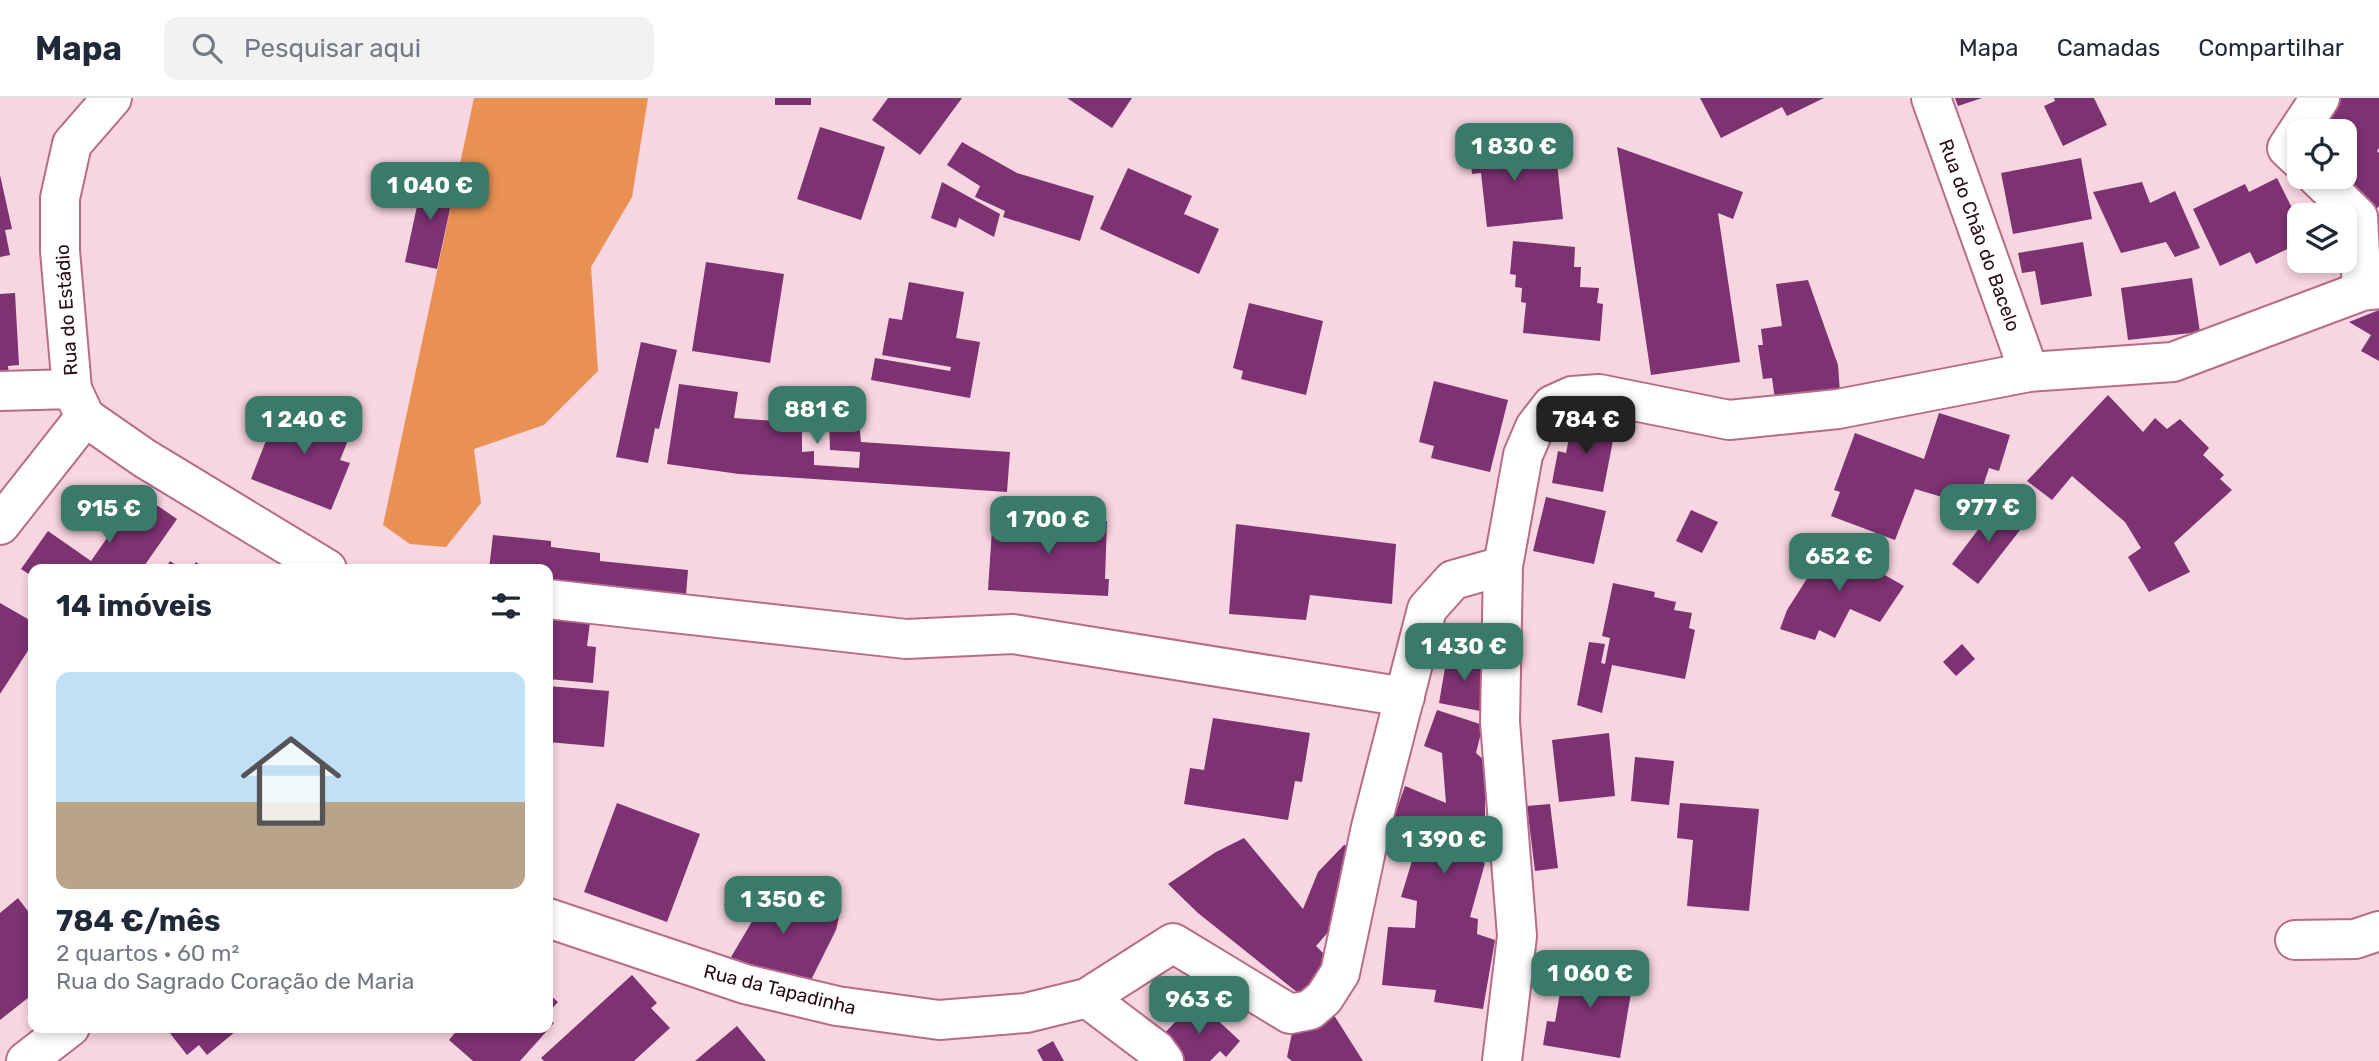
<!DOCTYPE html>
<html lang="pt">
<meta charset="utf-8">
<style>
body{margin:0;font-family:Rubik,sans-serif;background:#f2f2f3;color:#1f2937;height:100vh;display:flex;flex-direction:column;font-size:26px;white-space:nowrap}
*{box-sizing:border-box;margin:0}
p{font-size:23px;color:#747a83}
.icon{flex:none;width:38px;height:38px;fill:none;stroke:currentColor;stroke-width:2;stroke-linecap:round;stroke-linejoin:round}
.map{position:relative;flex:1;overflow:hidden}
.sheet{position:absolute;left:28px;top:466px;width:525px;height:469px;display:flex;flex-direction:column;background:#fff;border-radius:14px;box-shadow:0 4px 10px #0003}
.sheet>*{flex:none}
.controls{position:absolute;left:2287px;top:21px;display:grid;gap:14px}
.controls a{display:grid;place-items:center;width:70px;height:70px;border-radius:14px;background:#fff;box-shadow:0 4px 10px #0003;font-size:35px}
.price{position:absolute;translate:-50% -60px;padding:0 16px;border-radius:14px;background:#397a69;color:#fff;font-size:23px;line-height:46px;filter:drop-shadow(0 2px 4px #0008)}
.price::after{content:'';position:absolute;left:50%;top:42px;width:21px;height:16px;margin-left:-10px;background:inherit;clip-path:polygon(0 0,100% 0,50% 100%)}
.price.on{background:#222;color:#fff}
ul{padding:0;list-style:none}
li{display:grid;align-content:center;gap:14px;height:371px;padding:0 28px}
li+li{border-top:2px solid #e0e1e3}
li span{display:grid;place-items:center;height:217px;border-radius:14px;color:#555}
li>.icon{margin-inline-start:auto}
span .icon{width:126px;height:126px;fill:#fffc;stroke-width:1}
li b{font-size:30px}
h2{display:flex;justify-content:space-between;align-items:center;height:84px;padding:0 28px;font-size:30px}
header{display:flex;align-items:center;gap:42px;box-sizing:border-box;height:98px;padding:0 35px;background:#fff;border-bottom:2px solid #e0e1e3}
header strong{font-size:33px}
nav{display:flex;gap:38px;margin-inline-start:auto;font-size:24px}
.search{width:490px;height:63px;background:#f2f2f3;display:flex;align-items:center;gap:18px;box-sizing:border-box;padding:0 24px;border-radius:14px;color:#747a83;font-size:26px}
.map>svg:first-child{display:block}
.forest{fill:#e99153}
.building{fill:#7d3272}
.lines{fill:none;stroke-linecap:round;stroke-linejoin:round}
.minor-casing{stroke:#b76c8b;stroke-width:42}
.minor{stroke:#fff;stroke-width:38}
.labels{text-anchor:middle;stroke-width:7;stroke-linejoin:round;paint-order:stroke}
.street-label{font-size:19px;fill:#290c19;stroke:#fff}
</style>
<header>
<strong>Mapa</strong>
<div class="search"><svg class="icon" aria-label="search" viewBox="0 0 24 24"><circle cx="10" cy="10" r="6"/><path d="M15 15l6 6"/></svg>Pesquisar aqui</div>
<nav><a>Mapa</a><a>Camadas</a><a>Compartilhar</a></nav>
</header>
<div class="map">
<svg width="2379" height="963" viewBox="0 0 2379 963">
<rect width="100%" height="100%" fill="#f7d5e1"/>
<path class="forest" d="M 474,0 L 648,0 L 632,99 L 591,169 L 598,273 L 544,327 L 474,351 L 481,405 L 446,449 L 410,446 L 383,427 Z"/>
<path class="building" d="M 775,0 L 811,0 L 811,7 L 775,7 Z
M 888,0 L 962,0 L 920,57 L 872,22 Z
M 1067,0 L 1132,0 L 1112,30 Z
M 1700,0 L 1824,0 L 1787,18 L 1782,9 L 1721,40 Z
M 1955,0 L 1982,0 L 1958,8 Z
M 2054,0 L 2094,0 L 2107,27 L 2063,48 L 2044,8 L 2055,3 Z
M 2336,0 L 2379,0 L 2379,50 L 2377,53 L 2379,55 L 2379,108 L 2375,113 L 2341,79 L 2345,79 L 2345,33 L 2319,33 Z
M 820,29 L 885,49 L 861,122 L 797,101 Z
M 1517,34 L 1521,69 L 1557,65 L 1563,121 L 1487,129 L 1481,75 L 1472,76 L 1468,40 Z
M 962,44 L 1017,75 L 1094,98 L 1080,143 L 1003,119 L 1005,113 L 975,99 L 980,88 L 947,67 Z
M 1617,49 L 1743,94 L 1733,121 L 1718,115 L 1740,264 L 1651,277 Z
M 2081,60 L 2092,121 L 2013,136 L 2001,75 Z
M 1128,70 L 1192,98 L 1184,116 L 1219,131 L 1199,176 L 1100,131 Z
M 424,76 L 456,83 L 437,171 L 405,164 Z
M 0,77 L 12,131 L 5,132 L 10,157 L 0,159 Z
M 2277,80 L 2300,126 L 2300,145 L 2256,166 L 2250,154 L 2220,168 L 2193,111 L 2245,86 L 2249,94 Z
M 942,84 L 1000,116 L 994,139 L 959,120 L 956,130 L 931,120 Z
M 2142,84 L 2150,105 L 2175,93 L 2200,150 L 2175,159 L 2166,144 L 2121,155 L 2093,94 Z
M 1513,143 L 1575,149 L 1574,169 L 1581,169 L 1580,189 L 1599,190 L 1597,205 L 1603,206 L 1600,243 L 1523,235 L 1526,205 L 1521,204 L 1522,190 L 1515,189 L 1516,177 L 1510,176 Z
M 2083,144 L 2092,198 L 2041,207 L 2035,173 L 2022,175 L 2018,155 Z
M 706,164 L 784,176 L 770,265 L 692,253 Z
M 2192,180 L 2200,234 L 2128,242 L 2121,190 Z
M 1808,182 L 1838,267 L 1840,295 L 1775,302 L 1772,280 L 1763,281 L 1758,247 L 1763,247 L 1761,231 L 1782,228 L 1776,186 Z
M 909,184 L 964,194 L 956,240 L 980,244 L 970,300 L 871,282 L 875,260 L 950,273 L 951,269 L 882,257 L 889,220 L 902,222 Z
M 15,195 L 19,267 L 8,268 L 9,276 L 0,276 L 0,196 Z
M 1249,205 L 1323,223 L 1306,297 L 1241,281 L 1243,273 L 1233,270 Z
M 2379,212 L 2379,263 L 2361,253 L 2371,237 L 2349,224 Z
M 641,244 L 677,252 L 659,331 L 655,330 L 648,365 L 616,359 Z
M 1434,283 L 1508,302 L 1490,374 L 1431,360 L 1434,348 L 1419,344 Z
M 679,286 L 738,294 L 734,320 L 802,325 L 802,354 L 814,353 L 814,367 L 859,370 L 860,354 L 830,352 L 829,322 L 795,318 L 798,294 L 857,302 L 861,344 L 1010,354 L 1007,394 L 739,376 L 667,366 Z
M 2108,297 L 2143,334 L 2155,320 L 2167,331 L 2180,321 L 2209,350 L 2203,357 L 2224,377 L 2220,381 L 2232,392 L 2174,445 L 2190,474 L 2149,494 L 2128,459 L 2141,450 L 2125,424 L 2072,378 L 2052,402 L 2027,383 Z
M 282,302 L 341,326 L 340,330 L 351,335 L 340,362 L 350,365 L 331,412 L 251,381 Z
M 1939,315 L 2010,337 L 1999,373 L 1989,370 L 1982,391 L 1972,388 L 1966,406 L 1915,391 L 1895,442 L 1831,418 L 1840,394 L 1834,392 L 1855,335 L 1924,361 Z
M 1573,319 L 1616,327 L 1603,394 L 1552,385 L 1558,353 L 1566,355 Z
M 145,399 L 177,421 L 142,471 L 33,471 L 33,479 L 21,471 L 48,433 L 91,463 L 118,424 L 125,427 Z
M 1546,399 L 1606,413 L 1594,466 L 1533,453 Z
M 1997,407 L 2024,427 L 1978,486 L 1952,466 Z
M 1691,412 L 1718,424 L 1702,455 L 1676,443 Z
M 993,416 L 1107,423 L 1105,481 L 1109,481 L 1108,498 L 988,492 Z
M 1236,426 L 1396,446 L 1392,506 L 1310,497 L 1306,522 L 1229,516 Z
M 1836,435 L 1864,455 L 1860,463 L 1904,488 L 1880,524 L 1850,511 L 1835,540 L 1819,532 L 1815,542 L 1780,531 L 1787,512 Z
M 493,437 L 551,443 L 551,449 L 600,455 L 600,463 L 688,472 L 685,510 L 548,495 L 548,471 L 489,471 Z
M 170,463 L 182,471 L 165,471 Z
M 196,464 L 206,471 L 191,471 Z
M 1613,485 L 1655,494 L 1654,499 L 1676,504 L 1674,512 L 1692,515 L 1689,530 L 1695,532 L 1685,581 L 1612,567 L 1602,615 L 1577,607 L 1589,544 L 1605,546 L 1601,565 L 1605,566 L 1610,540 L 1602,538 Z
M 0,505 L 33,524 L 33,545 L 0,596 Z
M 548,520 L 590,524 L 587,548 L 596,549 L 593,585 L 548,581 Z
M 1962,546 L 1975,561 L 1956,578 L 1943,564 Z
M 1447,558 L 1488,565 L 1480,613 L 1439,605 Z
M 548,588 L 609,593 L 604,649 L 548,644 Z
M 1437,612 L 1483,627 L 1476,655 L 1485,663 L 1485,723 L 1462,757 L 1485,765 L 1470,819 L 1478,821 L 1477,836 L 1495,842 L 1483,911 L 1434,904 L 1436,892 L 1382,887 L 1388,829 L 1415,830 L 1417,803 L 1401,799 L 1418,743 L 1389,733 L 1405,688 L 1446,705 L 1442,655 L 1424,648 Z
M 1213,620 L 1310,635 L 1302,684 L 1295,683 L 1288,722 L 1184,706 L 1190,670 L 1204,672 Z
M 1609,635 L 1615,698 L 1559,704 L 1552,642 Z
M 1635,659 L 1674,663 L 1669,707 L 1631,703 Z
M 617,705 L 700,736 L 667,824 L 584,794 Z
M 1680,705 L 1759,711 L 1749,813 L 1687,808 L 1693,742 L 1677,740 Z
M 1550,706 L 1558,770 L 1535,773 L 1527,708 Z
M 1244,740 L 1303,811 L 1318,774 L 1344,747 L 1362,752 L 1336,825 L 1316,848 L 1332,864 L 1308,903 L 1198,815 L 1168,786 L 1216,754 Z
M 751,789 L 788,805 L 795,795 L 840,814 L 836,832 L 807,890 L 727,866 L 754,820 L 724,807 L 732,793 L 746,799 Z
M 18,800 L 33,820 L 33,843 L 31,845 L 33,847 L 33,896 L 0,922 L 0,815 Z
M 1566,860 L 1620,869 L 1617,887 L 1632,889 L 1620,960 L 1543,947 L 1547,923 L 1555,924 Z
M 632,877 L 657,905 L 651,910 L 670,930 L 634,963 L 544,963 L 541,960 Z
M 548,895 L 558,904 L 548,915 Z
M 1196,902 L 1240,943 L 1226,959 L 1220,953 L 1210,963 L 1182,963 L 1159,941 Z
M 1332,914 L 1363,963 L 1292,963 L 1287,959 L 1292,935 Z
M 548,920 L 554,925 L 520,963 L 473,963 L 449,942 L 460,929 L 548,929 Z
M 737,928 L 766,963 L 695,963 Z
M 175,929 L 241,929 L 207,957 L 199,947 L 187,957 L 169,934 Z
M 1053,943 L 1064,963 L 1043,963 L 1037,952 Z"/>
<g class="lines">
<g class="minor-casing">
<path id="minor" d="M 112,0 L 72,46 L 60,100 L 60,153 L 72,291 L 85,319 L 144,360 L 327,471
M 1931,0 L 2029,274
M 2300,62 L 2287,50 L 2320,0
M 2317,79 L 2358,119 L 2362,193
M 0,293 L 72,291
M 0,427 L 85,319
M 548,501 L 906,541 L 1013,536 L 1405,599
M 548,820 L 745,886 L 837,908 L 939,922 L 1026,915 L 1087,900 L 1173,845 L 1290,916 L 1310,912 L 1324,900 L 1340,875 L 1371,729 L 1427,511 L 1453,482 L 1503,468
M 2295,842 L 2355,841 L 2379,833
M 1087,900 L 1156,952 L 1164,963
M 26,963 L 70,929
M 1502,963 L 1517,838 L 1500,624 L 1503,468 L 1523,357 L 1535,329 L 1552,307 L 1572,298 L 1599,296 L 1729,322 L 1838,311 L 2029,274 L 2173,264 L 2362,193 L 2379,191"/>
</g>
<use href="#minor" class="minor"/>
</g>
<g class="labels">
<g class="street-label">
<text transform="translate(1980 137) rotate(70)" y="7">Rua do Chão do Bacelo</text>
<text transform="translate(66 212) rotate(-94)" y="7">Rua do Estádio</text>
<text transform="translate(780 891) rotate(14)" y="7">Rua da Tapadinha</text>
</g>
</g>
</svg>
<div class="controls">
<a><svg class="icon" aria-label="locate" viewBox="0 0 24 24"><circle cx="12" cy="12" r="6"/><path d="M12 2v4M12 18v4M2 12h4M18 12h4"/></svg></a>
<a><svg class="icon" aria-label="layers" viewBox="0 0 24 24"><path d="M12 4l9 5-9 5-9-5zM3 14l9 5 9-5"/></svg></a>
</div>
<b class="price" style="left:1514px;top:85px">1 830 €</b>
<b class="price" style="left:430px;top:124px">1 040 €</b>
<b class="price" style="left:817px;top:348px">881 €</b>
<b class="price" style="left:304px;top:358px">1 240 €</b>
<b class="price on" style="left:1586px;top:358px">784 €</b>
<b class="price" style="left:1988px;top:446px">977 €</b>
<b class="price" style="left:109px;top:447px">915 €</b>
<b class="price" style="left:1048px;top:458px">1 700 €</b>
<b class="price" style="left:1839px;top:495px">652 €</b>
<b class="price" style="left:1464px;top:585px">1 430 €</b>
<b class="price" style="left:1444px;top:778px">1 390 €</b>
<b class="price" style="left:783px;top:838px">1 350 €</b>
<b class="price" style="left:1590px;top:912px">1 060 €</b>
<b class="price" style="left:1199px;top:938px">963 €</b>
<section class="sheet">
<h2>14 imóveis<svg class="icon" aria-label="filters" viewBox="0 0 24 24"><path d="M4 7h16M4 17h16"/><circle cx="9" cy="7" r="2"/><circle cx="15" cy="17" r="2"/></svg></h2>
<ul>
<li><span style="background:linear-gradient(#bfe0f5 60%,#b9a48a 0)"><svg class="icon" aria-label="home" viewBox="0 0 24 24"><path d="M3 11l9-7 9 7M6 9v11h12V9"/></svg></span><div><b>784 €/mês</b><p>2 quartos · 60 m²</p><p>Rua do Sagrado Coração de Maria</p></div></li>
</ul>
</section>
</div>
